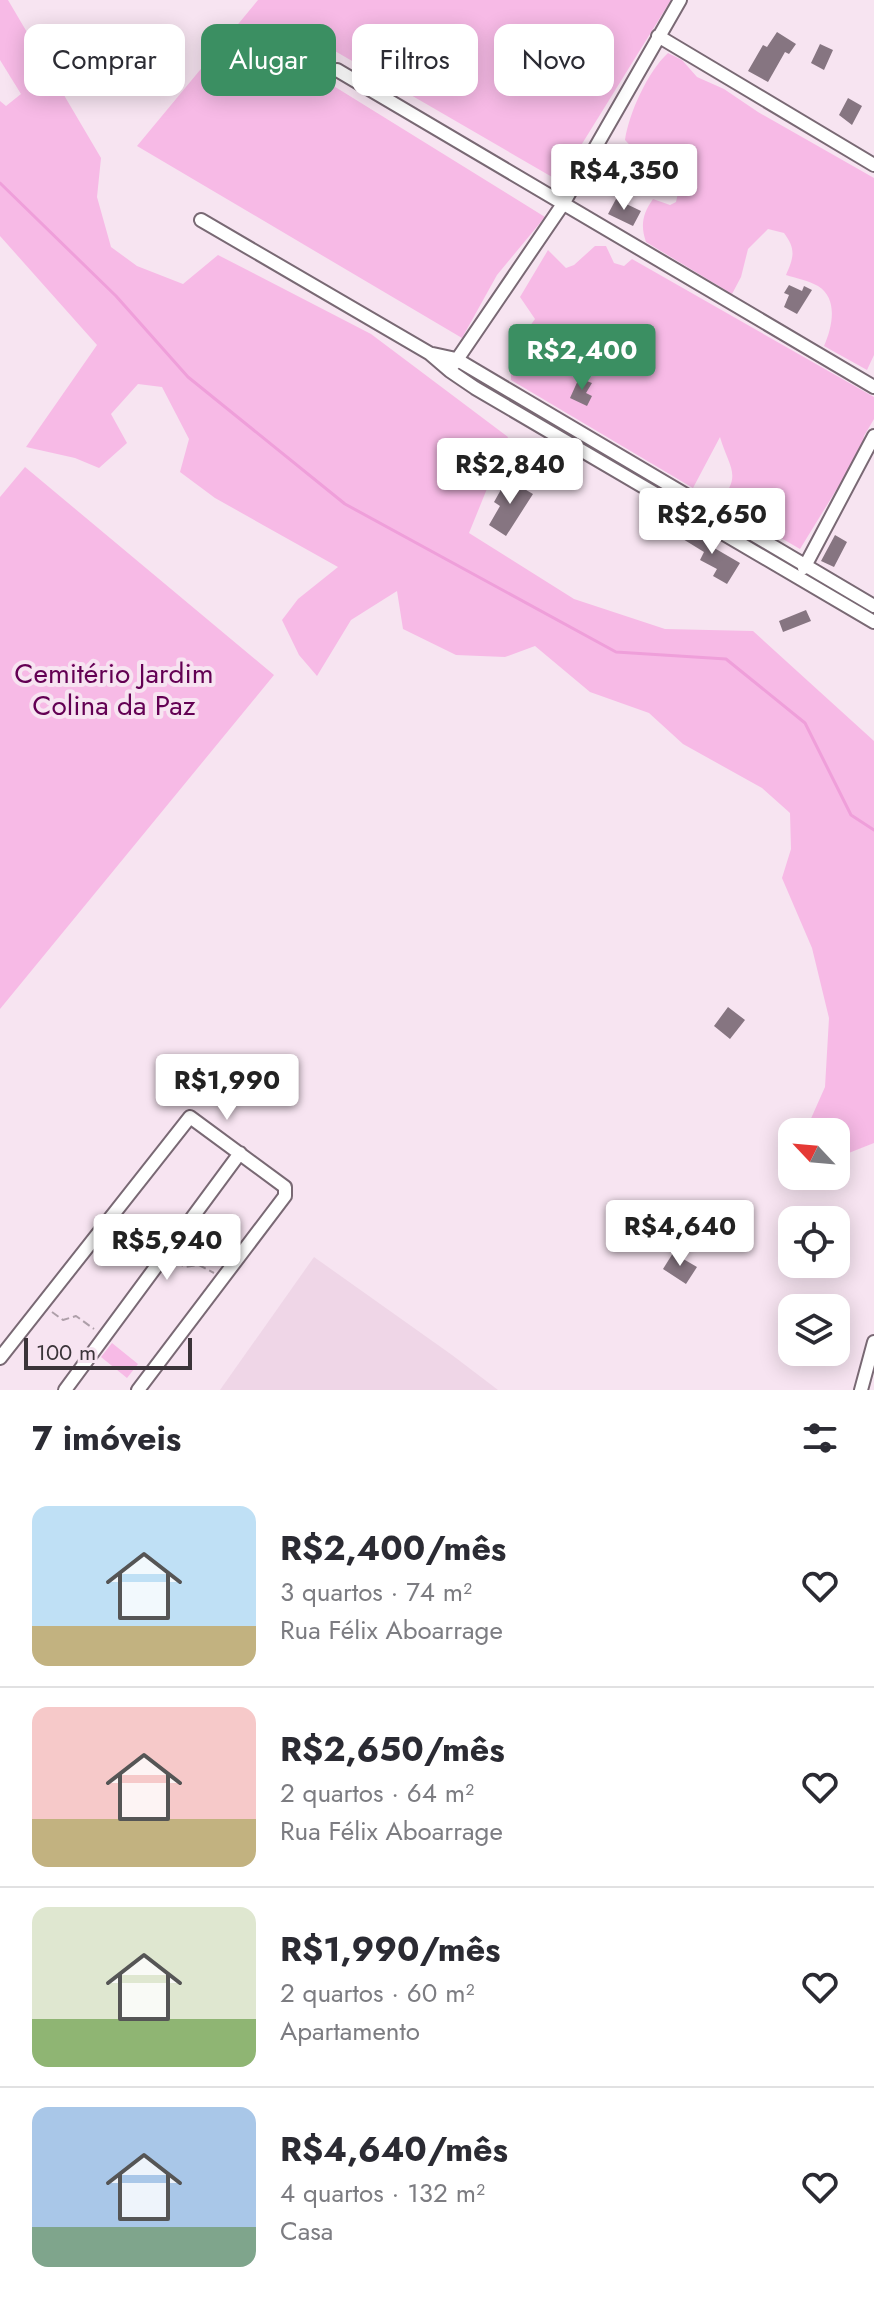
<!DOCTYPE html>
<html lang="pt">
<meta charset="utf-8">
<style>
body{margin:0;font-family:Jost,sans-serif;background:#f7f7f7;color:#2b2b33;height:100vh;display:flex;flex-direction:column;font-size:30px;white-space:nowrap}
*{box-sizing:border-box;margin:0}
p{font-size:26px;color:#7c7c81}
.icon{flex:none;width:44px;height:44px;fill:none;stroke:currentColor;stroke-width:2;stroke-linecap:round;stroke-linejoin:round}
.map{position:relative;height:1390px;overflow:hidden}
.panel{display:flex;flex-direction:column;background:#fff;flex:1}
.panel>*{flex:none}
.banner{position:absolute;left:24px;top:24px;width:826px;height:72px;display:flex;gap:16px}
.needle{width:52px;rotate:296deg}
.tools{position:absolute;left:778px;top:1118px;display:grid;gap:16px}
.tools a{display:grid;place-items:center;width:72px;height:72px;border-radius:16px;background:#fff;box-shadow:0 4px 20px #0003;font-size:40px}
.scale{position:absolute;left:24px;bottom:20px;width:168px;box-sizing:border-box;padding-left:8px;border:4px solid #3b3439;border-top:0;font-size:22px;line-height:28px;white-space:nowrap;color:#3b3439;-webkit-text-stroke:6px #f7e4f1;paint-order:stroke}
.price{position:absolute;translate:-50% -68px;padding:0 18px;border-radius:8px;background:#fff;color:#222;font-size:26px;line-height:52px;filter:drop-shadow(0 2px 4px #0008)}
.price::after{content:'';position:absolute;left:50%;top:48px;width:24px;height:18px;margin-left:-12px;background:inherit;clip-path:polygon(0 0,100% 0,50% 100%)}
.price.current{background:#3b8f62;color:#fff}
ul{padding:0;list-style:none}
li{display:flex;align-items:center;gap:24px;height:200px;padding:0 32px}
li+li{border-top:2px solid #e1e1e2}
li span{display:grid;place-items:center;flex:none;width:224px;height:160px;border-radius:16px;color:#555}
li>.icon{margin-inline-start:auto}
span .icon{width:96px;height:96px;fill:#fffc;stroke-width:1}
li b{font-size:34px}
h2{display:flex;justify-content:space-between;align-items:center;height:96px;padding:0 32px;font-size:34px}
.tag{padding:0 28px;border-radius:16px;background:#fff;box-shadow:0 4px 20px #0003;font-size:28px;line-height:72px}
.tag.current{background:#3b8f62;color:#fff}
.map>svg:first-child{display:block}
.built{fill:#efd6e7}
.green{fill:#f7bae6}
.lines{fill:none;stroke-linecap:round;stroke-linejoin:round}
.stream{stroke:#ef9fda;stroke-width:3}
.building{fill:#867581}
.minor-casing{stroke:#796974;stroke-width:16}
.path{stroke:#ae9fa9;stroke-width:2;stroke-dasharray:8 4;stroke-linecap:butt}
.minor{stroke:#fff;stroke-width:12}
.labels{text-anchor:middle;stroke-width:8;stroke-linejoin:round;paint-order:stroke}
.park-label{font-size:28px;fill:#630053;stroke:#f7e4f1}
</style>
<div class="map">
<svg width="874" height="1390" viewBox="0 0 874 1390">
<rect width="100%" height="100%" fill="#f7e4f1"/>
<path class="built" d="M 314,1257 L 452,1355 L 498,1390 L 220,1390 Z"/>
<path class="green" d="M 0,0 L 8,0 L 101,158 L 97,197 L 111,247 L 137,266 L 183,284 L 218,255 L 371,334 L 508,437 L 469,533 L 574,599 L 665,629 L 753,631 L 874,741 L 874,1143 L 836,1158 L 836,1132 L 805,1132 L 825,1087 L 829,1018 L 812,948 L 782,878 L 791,849 L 790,813 L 762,788 L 683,744 L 649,713 L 590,692 L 535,646 L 505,657 L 456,655 L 403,629 L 397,591 L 351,620 L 317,676 L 299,655 L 282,620 L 298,599 L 338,567 L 215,498 L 180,472 L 189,439 L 162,387 L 138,384 L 111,414 L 127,443 L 99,468 L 75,458 L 26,447 L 97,345 L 0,236 L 0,101 L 6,106 L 21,94 L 0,60 Z
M 258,0 L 671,0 L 559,181 L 328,47 L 311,72 L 545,217 L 497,275 L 462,338 L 137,146 Z
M 668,53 L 682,60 L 697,77 L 724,89 L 758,112 L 874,178 L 874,355 L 867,370 L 824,346 C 832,328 839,299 818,286 C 809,281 796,278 786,275 C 794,257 796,249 784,233 L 768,229 L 748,249 L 741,277 L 732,294 L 646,242 C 640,225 643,213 653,199 L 670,205 L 676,202 L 680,184 L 643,159 L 625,140 C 629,113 648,71 668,53 Z
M 595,246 L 606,246 L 614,263 L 624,266 L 632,259 L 874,397 L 874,419 L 864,436 L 862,448 L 800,549 L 719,502 C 743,475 729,468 720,437 L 693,488 L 511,380 L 511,360 L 526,359 L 530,350 L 524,342 L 527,330 L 535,319 L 520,297 L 548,250 L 566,268 L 574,265 Z
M 25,467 L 274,675 L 0,1009 L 0,497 Z
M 136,1217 L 165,1238 L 155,1252 L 126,1231 Z
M 112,1343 L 138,1364 L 127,1378 L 101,1357 Z"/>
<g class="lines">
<path class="stream" d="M 0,183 L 116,296 L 188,377 L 345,504 L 616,652 L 726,659 L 805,723 L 851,815 L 874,830"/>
</g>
<path class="building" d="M 777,32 L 796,44 L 789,54 L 785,52 L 768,82 L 748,71 L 763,45 L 767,47 Z
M 820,44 L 833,50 L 824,70 L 811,63 Z
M 848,98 L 862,106 L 852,125 L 839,115 Z
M 616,199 L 641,211 L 633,226 L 608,214 Z
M 789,285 L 802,291 L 804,286 L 812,290 L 797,314 L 784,307 L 789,295 L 784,293 Z
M 579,378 L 592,383 L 586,393 L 592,396 L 587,406 L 570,398 Z
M 507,479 L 533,494 L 506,536 L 489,525 L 500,506 L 494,502 Z
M 697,528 L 708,535 L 704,542 L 740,563 L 727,584 L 713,576 L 717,569 L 700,560 L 704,552 L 678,536 L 682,530 L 692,536 Z
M 835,535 L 847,542 L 834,567 L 821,561 Z
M 806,610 L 811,621 L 783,632 L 779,621 Z
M 728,1007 L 745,1020 L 730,1039 L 714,1026 Z
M 673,1253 L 697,1267 L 686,1284 L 663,1269 Z"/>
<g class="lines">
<g class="minor-casing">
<path id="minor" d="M 658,36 L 874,165
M 337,70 L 874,387
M 201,220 L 429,353 L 450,371 L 475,388 L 874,622
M 433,354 L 456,359 L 874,606
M 454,364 L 563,204 L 680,0
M 804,568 L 874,436
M 0,1358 L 190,1117 L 285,1187 L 285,1196 L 138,1390
M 65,1390 L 240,1153
M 861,1390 L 874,1342"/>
</g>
<path class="path" d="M 176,1262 L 185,1267 L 199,1265 L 214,1273
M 52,1312 L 63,1320 L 76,1316 L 94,1329"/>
<use href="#minor" class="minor"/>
</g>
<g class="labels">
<g class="park-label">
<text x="114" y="683">Cemitério Jardim<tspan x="114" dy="32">Colina da Paz</tspan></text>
</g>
</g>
</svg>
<div class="tools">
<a><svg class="needle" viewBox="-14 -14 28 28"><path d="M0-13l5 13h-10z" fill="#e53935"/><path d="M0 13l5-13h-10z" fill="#7c7c81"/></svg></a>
<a><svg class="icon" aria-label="locate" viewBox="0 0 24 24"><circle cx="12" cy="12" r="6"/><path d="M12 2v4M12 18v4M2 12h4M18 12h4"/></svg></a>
<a><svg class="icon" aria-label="layers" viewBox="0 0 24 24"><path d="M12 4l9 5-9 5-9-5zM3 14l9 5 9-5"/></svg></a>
</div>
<div class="scale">100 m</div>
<b class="price" style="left:624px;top:212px">R$4,350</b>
<b class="price current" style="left:582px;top:392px">R$2,400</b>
<b class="price" style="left:510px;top:506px">R$2,840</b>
<b class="price" style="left:712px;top:556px">R$2,650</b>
<b class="price" style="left:227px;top:1122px">R$1,990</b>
<b class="price" style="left:680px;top:1268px">R$4,640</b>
<b class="price" style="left:167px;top:1282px">R$5,940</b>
<div class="banner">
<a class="tag">Comprar</a>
<a class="tag current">Alugar</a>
<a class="tag">Filtros</a>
<a class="tag">Novo</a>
</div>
</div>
<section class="panel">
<h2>7 imóveis<svg class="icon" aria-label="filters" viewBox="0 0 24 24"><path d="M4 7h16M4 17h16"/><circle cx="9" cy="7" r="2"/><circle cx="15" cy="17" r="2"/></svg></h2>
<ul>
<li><span style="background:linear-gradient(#bfe0f5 75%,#c2b280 0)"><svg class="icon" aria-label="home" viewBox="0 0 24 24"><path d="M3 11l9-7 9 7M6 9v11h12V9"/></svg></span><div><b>R$2,400/mês</b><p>3 quartos · 74 m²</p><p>Rua Félix Aboarrage</p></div><svg class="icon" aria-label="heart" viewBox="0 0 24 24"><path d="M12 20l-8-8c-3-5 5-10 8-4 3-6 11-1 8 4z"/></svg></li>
<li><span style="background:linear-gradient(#f6c9c9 70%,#c2b280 0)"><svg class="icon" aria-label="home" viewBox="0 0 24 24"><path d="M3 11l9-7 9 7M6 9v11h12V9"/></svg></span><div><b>R$2,650/mês</b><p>2 quartos · 64 m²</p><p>Rua Félix Aboarrage</p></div><svg class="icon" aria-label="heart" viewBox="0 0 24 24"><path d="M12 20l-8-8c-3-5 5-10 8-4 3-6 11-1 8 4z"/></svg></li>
<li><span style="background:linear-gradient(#dfe7d0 70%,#8fb573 0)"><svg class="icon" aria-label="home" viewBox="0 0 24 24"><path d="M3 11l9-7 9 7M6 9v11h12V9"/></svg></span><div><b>R$1,990/mês</b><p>2 quartos · 60 m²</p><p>Apartamento</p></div><svg class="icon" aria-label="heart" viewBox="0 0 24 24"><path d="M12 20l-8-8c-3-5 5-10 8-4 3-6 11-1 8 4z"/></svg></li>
<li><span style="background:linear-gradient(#a9c7e8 75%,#7fa58c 0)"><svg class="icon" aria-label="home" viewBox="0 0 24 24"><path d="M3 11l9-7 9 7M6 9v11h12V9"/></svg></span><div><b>R$4,640/mês</b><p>4 quartos · 132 m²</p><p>Casa</p></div><svg class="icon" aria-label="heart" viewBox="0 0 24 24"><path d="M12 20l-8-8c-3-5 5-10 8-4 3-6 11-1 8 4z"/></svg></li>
</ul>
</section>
